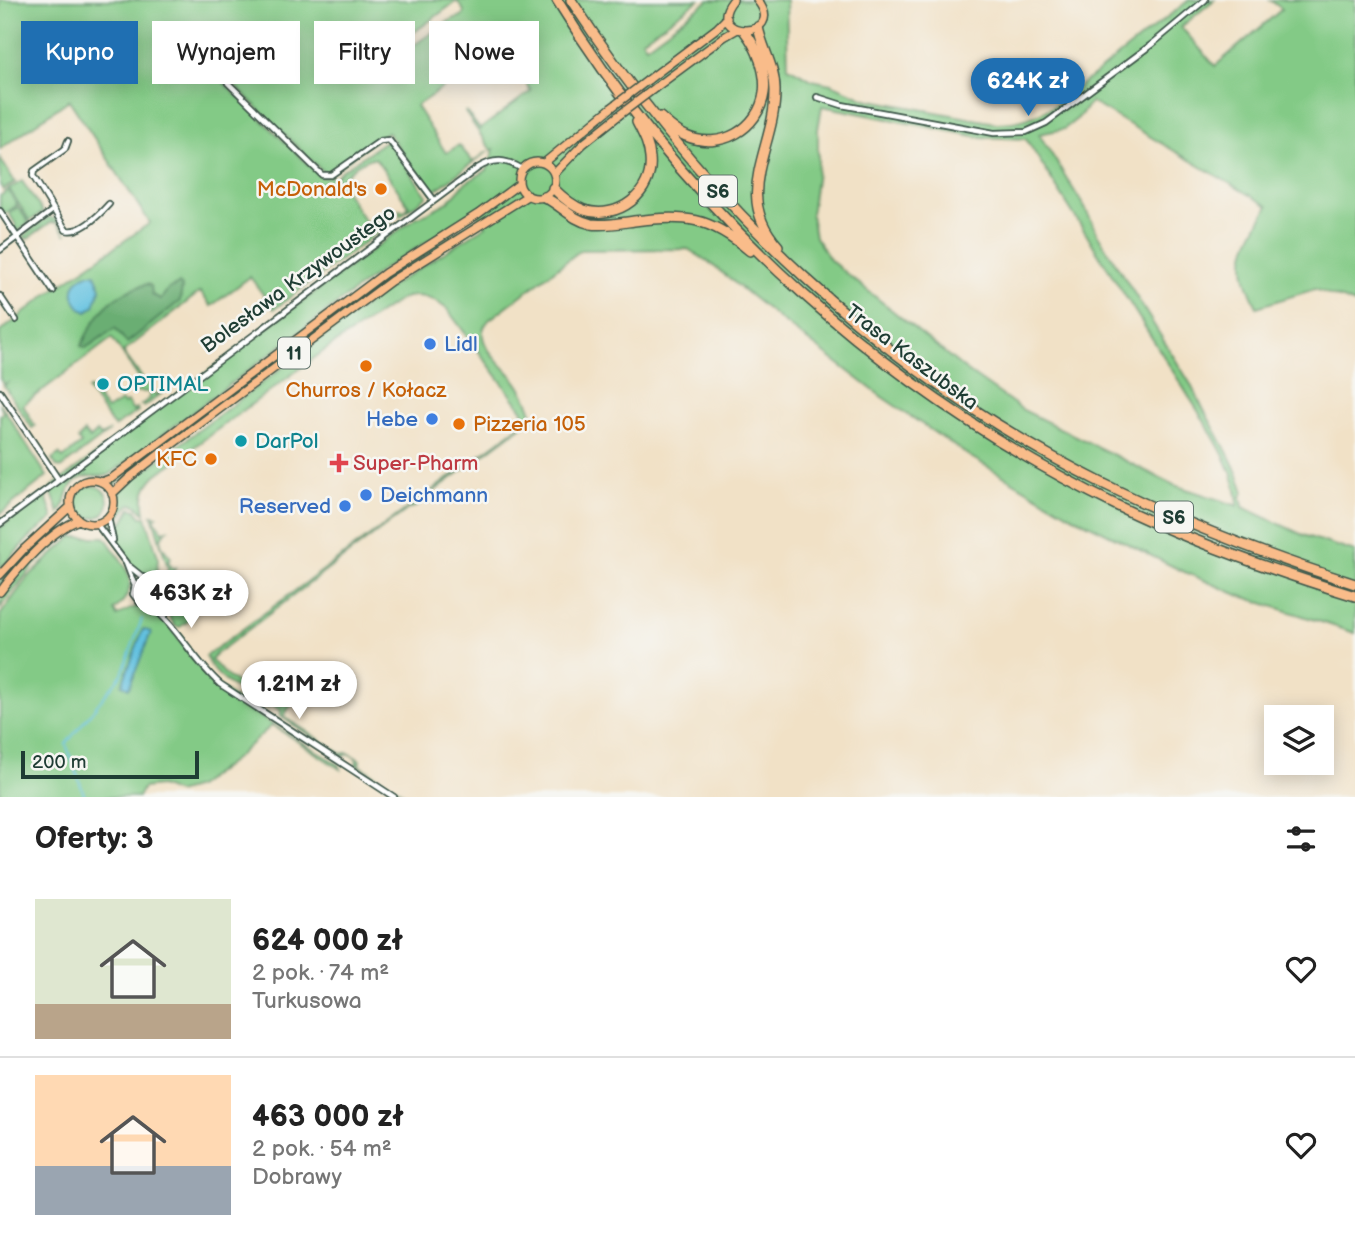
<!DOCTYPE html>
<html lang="pl">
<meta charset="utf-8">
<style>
body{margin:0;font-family:"Balsamiq Sans",sans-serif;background:#f2f2f2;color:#222;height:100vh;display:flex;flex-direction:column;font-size:26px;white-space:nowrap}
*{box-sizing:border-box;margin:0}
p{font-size:23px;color:#767676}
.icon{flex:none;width:38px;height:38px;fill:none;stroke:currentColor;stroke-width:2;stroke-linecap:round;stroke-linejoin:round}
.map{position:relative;height:797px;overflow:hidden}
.sheet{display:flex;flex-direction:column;background:#fff;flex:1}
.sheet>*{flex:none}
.guide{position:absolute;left:21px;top:21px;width:700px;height:63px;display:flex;gap:14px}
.fabs{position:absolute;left:1264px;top:705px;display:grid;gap:14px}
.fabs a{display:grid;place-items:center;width:70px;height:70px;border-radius:0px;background:#fff;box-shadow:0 4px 18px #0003;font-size:35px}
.scale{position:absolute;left:21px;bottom:18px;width:178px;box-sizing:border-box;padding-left:7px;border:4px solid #1f3d34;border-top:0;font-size:19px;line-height:24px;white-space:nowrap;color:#1f3d34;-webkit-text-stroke:5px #f6f6f2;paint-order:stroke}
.price{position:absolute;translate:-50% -60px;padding:0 16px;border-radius:24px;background:#fff;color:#222;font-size:23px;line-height:46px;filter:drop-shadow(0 2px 4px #0008)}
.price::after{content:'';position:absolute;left:50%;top:42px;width:21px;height:16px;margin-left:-10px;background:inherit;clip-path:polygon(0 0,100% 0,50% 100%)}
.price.active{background:#1f6fb2;color:#fff}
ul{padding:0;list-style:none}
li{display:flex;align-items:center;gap:21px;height:175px;padding:0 35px}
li+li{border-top:2px solid #e0e0e0}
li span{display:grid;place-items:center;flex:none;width:196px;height:140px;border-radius:0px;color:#555}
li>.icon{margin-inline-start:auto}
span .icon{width:84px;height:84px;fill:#fffc;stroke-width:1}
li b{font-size:30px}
h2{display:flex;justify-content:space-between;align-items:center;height:84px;padding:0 35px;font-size:30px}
.chip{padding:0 24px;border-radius:0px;background:#fff;box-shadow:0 4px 18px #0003;font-size:24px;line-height:63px}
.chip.active{background:#1f6fb2;color:#fff}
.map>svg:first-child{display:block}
.green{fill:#83ca86;stroke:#51845d;stroke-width:2;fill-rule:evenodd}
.forest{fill:#6aae73;stroke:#447654;stroke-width:2}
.water{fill:#62c1e0;stroke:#407f8a;stroke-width:2}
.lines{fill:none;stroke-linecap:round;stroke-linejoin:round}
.stream{stroke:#62c1e0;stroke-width:2}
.street-casing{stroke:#3e564a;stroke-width:8}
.primary-casing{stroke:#3e564a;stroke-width:10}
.highway-casing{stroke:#3e564a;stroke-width:12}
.street{stroke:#fff;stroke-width:4.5}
.primary{stroke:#f9bc8a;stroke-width:7}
.highway{stroke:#f9bc8a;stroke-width:9}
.primary-bridge-casing{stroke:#3e564a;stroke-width:10;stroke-linecap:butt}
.primary-bridge{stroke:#f9bc8a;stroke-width:7}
.food-dot{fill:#e8710a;stroke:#f6f6f2;stroke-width:2.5}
.shop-dot{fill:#3f7fe0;stroke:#f6f6f2;stroke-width:2.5}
.culture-dot{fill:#0f9aa8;stroke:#f6f6f2;stroke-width:2.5}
.health-dot{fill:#e0444e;stroke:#f6f6f2;stroke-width:2.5}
.labels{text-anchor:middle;stroke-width:5;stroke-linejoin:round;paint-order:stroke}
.shield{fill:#f6f6f2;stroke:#60746d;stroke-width:2}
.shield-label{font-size:19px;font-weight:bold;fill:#1f3d34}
.food-label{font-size:21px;fill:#c56008;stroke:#f6f6f2;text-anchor:end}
.street-label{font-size:21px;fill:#1f3d34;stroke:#f6f6f2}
.shop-label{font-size:21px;fill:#366cbe;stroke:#f6f6f2;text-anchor:start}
.culture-label{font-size:21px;fill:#0d838f;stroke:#f6f6f2;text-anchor:start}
.health-label{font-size:21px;fill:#be3a42;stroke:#f6f6f2;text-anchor:start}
</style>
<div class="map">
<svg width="1355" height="797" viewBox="0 0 1355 797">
<rect width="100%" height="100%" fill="#f6f6f2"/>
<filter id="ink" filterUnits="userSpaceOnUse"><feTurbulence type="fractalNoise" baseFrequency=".0143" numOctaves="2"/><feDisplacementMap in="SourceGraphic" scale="14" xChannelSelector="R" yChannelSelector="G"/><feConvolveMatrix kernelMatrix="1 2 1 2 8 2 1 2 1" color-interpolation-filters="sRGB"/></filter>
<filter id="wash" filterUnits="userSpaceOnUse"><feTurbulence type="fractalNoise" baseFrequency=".00686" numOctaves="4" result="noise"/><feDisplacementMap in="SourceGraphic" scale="28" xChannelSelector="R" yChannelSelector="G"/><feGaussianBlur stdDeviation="1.57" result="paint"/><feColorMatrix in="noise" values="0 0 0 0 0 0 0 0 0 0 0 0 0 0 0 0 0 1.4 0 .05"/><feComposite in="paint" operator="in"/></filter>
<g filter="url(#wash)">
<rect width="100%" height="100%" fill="#f1e1c6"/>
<path class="green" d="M 0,0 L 699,0 L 642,40 L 646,46 L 709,0 L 786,0 L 788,67 L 812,80 L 831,84 L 866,99 L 995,123 C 1020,123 1035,117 1057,104 L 1189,0 L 1214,0 L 1181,27 L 1215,66 L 1282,9 L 1270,0 L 1355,0 L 1355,304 L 1315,289 L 1257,307 C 1233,260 1245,248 1268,206 L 1091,102 L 1078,118 L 1064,129 L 1039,134 L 1085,208 L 1098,235 L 1190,383 C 1207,420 1232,453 1244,492 L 1241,496 L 1243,507 L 1303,535 L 1355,552 L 1355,633 L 1238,595 L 1180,570 L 1072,516 L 969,456 L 882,397 L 782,321 L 710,263 L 688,249 L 581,250 L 489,320 C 485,325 482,329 483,336 C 484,349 500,363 509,373 C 519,383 531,404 533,418 L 421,501 L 418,506 L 408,509 L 216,654 L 211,660 L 228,677 L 264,702 L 282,705 L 295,681 L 306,686 L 283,716 L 342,754 L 347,752 L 360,760 L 359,765 L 409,797 L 406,797 L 356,765 L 357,759 L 348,753 L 343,757 L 280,716 L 281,711 L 271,704 L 268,708 C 247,695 213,679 206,656 L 521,425 L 524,418 L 523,411 L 447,309 C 433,298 418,292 401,299 L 325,350 L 156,475 C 144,487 142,496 145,513 L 136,505 L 131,504 C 123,509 122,519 111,526 C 112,518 119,492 124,486 L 393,285 L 486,226 L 482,220 L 389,279 L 167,443 L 114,485 L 111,483 L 387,276 L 480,217 L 476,211 L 382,270 L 109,475 C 100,478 91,474 82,478 C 64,484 70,502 59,513 L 50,488 L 418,216 L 419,217 L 448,202 L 464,184 L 487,170 L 494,149 L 491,150 L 465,112 L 466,111 L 480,129 L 531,91 L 518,71 L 484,60 L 416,106 L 446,153 L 459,145 L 473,162 L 488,151 L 432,193 L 387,132 L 329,174 L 323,172 L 228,79 L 224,83 L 318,174 L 323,177 L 331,176 L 337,183 L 336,176 L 340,172 L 384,142 L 389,142 L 427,196 L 400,216 L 399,209 L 405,211 L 409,206 L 376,159 L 371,158 L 358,164 L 339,181 L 365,221 L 370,223 L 387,216 L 392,222 L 274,309 L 250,277 L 211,306 L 200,292 L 123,352 L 155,395 L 170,387 L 144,407 L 141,405 L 150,398 L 149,392 L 134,392 L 133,386 L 140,380 L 112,338 L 23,405 L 35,426 L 32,428 L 4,386 L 7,383 L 3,384 L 0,379 L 0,332 L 49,293 L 150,223 L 69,100 L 0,149 ZM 457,1 L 464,11 L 463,16 L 452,19 L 385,65 L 379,58 ZM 822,106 L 979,137 L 1026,139 L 1198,411 C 1215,440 1237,471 1238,506 L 1174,485 L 1023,410 L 966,370 L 831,261 L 815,237 L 811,215 L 818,165 L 818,129 Z
M 0,158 L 15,182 L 3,190 L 0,185 Z
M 22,181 L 43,212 L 30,221 L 9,189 Z
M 8,190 L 17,205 L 5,214 L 0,208 L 0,196 Z
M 18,207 L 29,223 L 17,232 L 14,229 L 16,225 L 9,213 Z
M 48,217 L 56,219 L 66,235 L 57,223 L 51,222 L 27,239 L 23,236 Z
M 90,388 L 107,410 L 121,401 L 124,404 L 127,402 L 133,411 L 137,408 L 138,411 L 114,427 L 88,390 Z
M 0,403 L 47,476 L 0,514 L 0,415 L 3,413 Z
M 110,431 L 61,468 L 57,467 L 52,459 L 59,454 L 63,458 L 81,444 L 78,439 L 84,432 L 90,439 L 97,432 L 101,436 Z
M76 502a16 16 0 1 1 32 0a16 16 0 1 1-32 0Z
M 45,492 L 53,518 L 29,538 L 0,569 L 0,528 Z
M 131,508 L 136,510 L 141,517 L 146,517 L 158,557 L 157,571 L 150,576 C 130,573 120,549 113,532 L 115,528 L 124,521 Z
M 152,515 L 157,516 L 154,519 L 163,531 L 167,530 C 155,542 162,546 171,558 L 168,561 L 173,569 L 177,567 C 161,583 183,602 193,617 L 180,627 L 175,626 L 161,602 L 168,568 Z
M 58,523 L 60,526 L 16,567 L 0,586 L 0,581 L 34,544 Z
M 64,532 L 67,536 L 34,565 L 0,608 C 0,584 46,547 64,532 Z
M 72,537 L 105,537 C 123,564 146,584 114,610 L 117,616 C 129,610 140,601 152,610 C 174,624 188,658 208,676 C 241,709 298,739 338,764 L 340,769 L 272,725 L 236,758 L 197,787 L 177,793 L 160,786 L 143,788 L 138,797 L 0,797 L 0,615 L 28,577 Z
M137 591a9 9 0 1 1 18 0a9 9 0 1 1-18 0Z"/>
<path class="forest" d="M 147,284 L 151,286 L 152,295 L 161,299 L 168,289 L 179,284 L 182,287 L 180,301 L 127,343 L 115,328 L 86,348 L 81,346 C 97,313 110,294 147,284 Z"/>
<path class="water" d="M 88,274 L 95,274 L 101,288 L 94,306 L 87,312 C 69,304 69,280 88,274 Z
M 143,629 L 151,632 L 129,688 L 122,685 Z"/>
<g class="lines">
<path class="stream" d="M 85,797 L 66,744 L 122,674 L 142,619"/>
</g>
</g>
<g filter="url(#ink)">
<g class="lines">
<g class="street-casing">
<path id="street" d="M 228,83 L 322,175 L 331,175 L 380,141 L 389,140 L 434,200
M 817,97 L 842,105 L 994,133 L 1026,132 L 1046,123 L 1151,45 L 1205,0
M 68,141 L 65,149 L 34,171 L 33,176 L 66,230 C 81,234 100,214 109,204
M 0,211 L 53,291
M 0,250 L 53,210
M 0,296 L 16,320
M 0,392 L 58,479
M 108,517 L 113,540
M 96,523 L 126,563 L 134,584
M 0,524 L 478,168 C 494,158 506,159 522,169
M 129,566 L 144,578
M 157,597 L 149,604 L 140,603 L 133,594 L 135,585 L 145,578 L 156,583 L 159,591 L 157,597 L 165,616
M 149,604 C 177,626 193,660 220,684 L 394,797"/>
</g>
<g class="primary-casing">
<path id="primary" d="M 733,0 C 701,40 790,40 757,0
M 648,80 L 717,28 L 727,18
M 655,88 L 724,37 L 736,30
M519 180a18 18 0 1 1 36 0a18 18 0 1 1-36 0Z
M 544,163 L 611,108
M 554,174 L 583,144 L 618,116
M70 502a22 22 0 1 1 44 0a22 22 0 1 1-44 0Z
M 101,482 L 112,478 L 385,273 L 478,214 L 519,184
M 112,494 L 130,477 L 170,446 L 391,281 L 527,196
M 0,575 L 24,549 L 70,507
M 0,592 C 18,568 51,530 79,520"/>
</g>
<g class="highway-casing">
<path id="highway" d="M 557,0 C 691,218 889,394 1118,506 C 1194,543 1274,571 1355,596
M 571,0 C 704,203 882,373 1100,482 C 1182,523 1268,556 1355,584
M 758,27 C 762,48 775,67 775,90 C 776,147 731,194 778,246
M 660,117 C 668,124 676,132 686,136 C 720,151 759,129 764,93 C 767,73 757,47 745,32
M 553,188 C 562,197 572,206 584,210 C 618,221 654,193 650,158 C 649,144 643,134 637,122
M 544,197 C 561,205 572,220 591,224 C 605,226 620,223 634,221 C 685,214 710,217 750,251"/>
</g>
<use href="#street" class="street"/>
<use href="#primary" class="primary"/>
<use href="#highway" class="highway"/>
<g class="primary-bridge-casing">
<path id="primary-bridge" d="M 611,108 L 648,80
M 618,116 L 655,88"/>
</g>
<use href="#primary-bridge" class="primary-bridge"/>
</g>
</g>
<g class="food-dot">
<circle cx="381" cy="189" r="7"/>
<circle cx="366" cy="366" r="7"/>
<circle cx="459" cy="424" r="7"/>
<circle cx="211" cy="459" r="7"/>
</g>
<g class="shop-dot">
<circle cx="430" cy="344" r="7"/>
<circle cx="432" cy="419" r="7"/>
<circle cx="366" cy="495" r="7"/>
<circle cx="345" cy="506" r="7"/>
</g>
<g class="culture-dot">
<circle cx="103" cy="384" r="7"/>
<circle cx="241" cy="441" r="7"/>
</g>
<path class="health-dot" d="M335.5 452.5h7v7h7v7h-7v7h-7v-7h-7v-7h7z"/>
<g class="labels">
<g class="shield">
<rect x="699" y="175.5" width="38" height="31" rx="5"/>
<rect x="278" y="337.5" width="32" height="31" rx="5"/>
<rect x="1155" y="501.5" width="38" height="31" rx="5"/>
</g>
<g class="shield-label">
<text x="718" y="198">S6</text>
<text x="294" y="360">11</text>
<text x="1174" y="524">S6</text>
</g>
<g class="food-label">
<text x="367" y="196">McDonald's</text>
<text x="366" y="397" text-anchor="middle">Churros / Kołacz</text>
<text x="473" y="431" text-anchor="start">Pizzeria 105</text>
<text x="197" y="466">KFC</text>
</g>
<g class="street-label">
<text transform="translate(298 279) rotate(-36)" y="7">Bolesława Krzywoustego</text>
<text transform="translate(912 357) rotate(37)" y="7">Trasa Kaszubska</text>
</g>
<g class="shop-label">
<text x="444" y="351">Lidl</text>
<text x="418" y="426" text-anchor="end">Hebe</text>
<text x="380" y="502">Deichmann</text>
<text x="331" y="513" text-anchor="end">Reserved</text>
</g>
<g class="culture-label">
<text x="117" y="391">OPTIMAL</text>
<text x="255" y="448">DarPol</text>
</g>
<g class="health-label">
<text x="353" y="470">Super-Pharm</text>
</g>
</g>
</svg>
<div class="fabs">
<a><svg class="icon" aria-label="layers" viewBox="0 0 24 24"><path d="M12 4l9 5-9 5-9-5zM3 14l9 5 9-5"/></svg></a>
</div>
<div class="scale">200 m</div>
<b class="price active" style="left:1028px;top:118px">624K zł</b>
<b class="price" style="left:191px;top:630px">463K zł</b>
<b class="price" style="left:299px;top:721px">1.21M zł</b>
<div class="guide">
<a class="chip active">Kupno</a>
<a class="chip">Wynajem</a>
<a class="chip">Filtry</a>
<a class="chip">Nowe</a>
</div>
</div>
<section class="sheet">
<h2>Oferty: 3<svg class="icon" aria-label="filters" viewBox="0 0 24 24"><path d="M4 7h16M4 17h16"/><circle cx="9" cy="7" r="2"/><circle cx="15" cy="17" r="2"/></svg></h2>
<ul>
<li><span style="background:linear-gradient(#dfe7d0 75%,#b9a48a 0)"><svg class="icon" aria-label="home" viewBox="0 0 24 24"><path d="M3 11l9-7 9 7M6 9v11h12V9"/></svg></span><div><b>624 000 zł</b><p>2 pok. · 74 m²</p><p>Turkusowa</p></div><svg class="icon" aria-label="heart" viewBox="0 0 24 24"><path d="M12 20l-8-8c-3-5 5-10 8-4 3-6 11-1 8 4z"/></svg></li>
<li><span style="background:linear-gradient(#ffd9b3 65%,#9aa5b1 0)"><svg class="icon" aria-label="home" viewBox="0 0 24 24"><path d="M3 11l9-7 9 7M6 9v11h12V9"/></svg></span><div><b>463 000 zł</b><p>2 pok. · 54 m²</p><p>Dobrawy</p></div><svg class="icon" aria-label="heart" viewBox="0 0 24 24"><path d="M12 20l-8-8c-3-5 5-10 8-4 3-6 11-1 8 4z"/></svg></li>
</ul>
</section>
